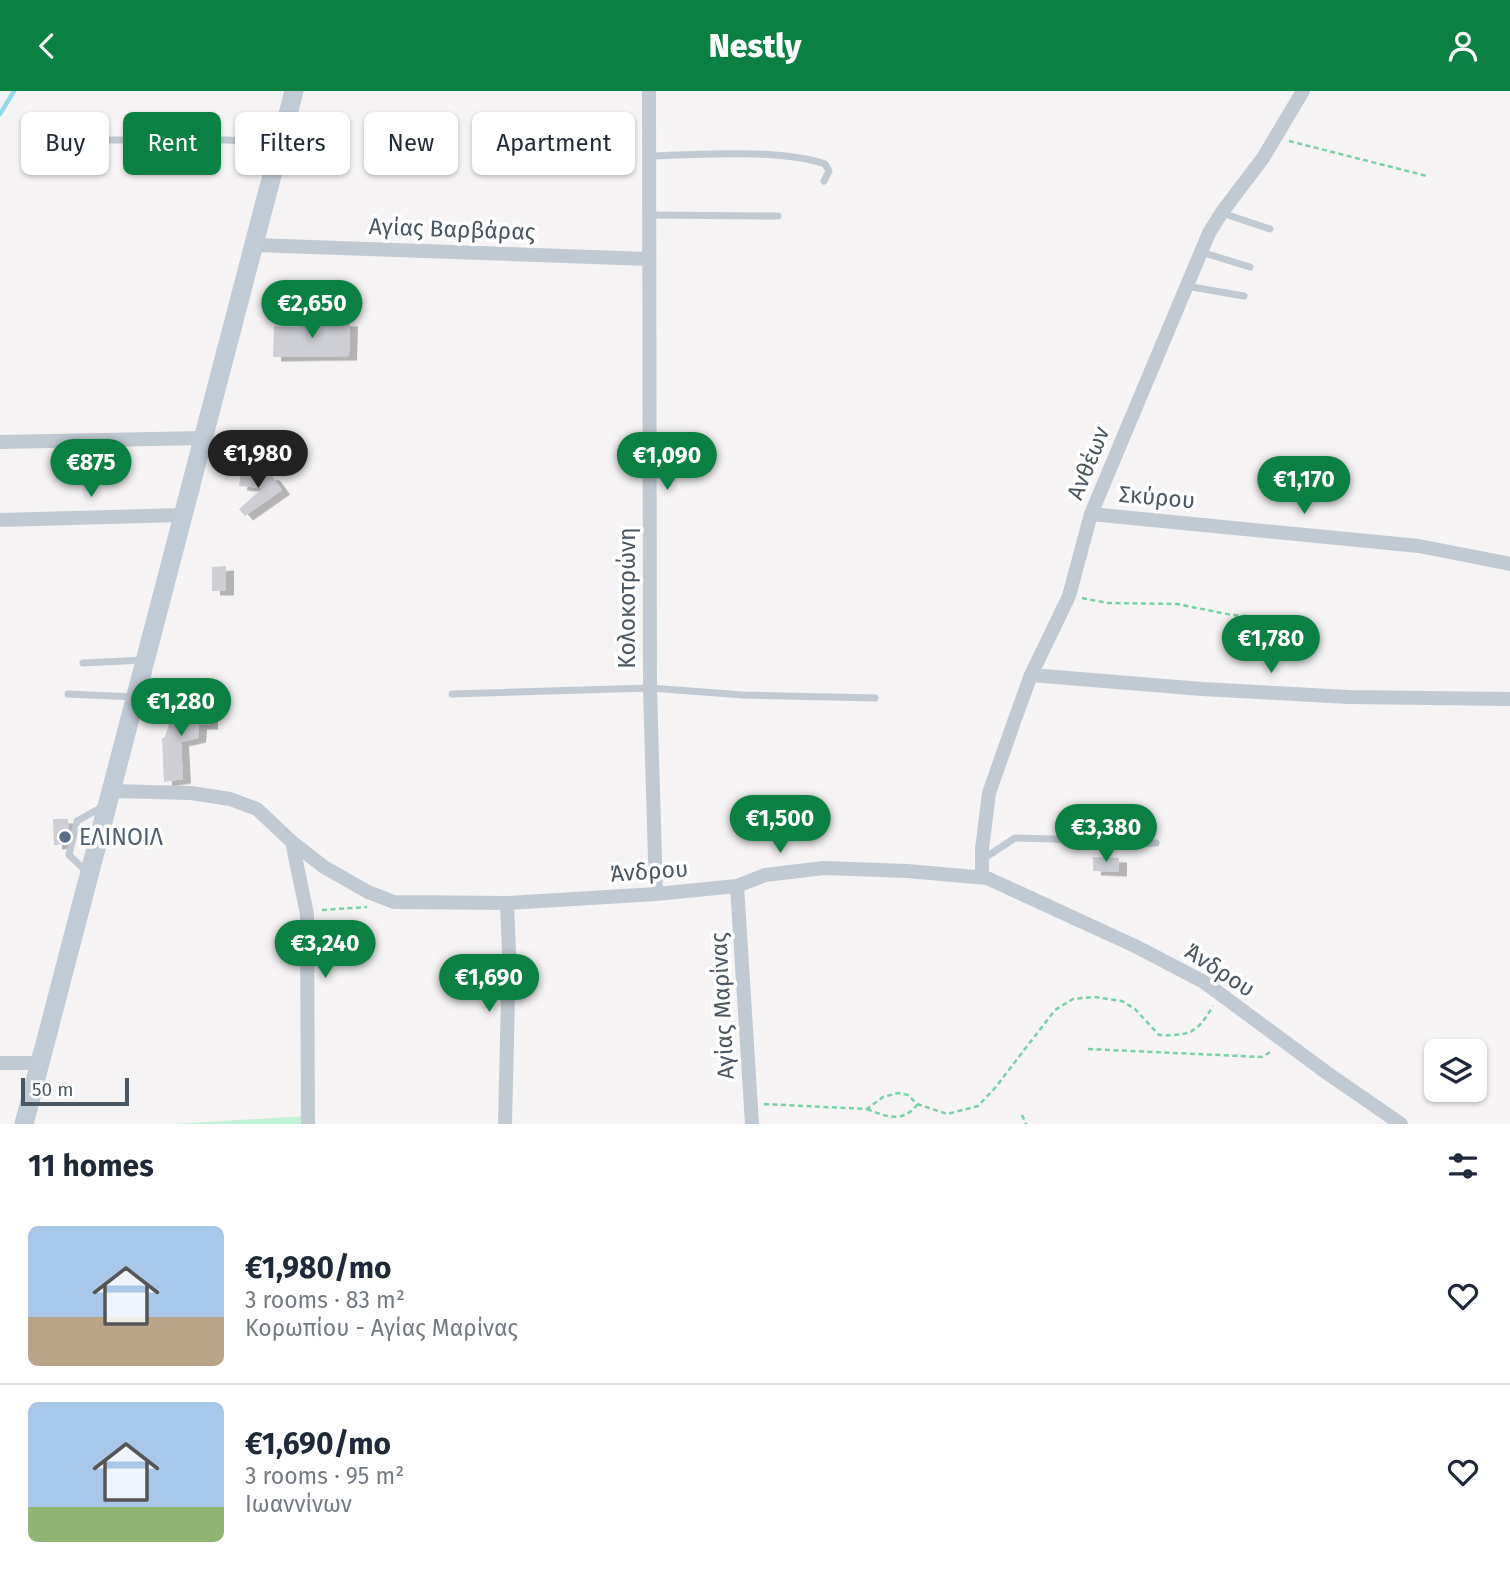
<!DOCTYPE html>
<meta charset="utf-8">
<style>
body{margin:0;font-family:"Fira Sans",sans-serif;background:#f2f2f3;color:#1f2937;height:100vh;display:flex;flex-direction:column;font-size:26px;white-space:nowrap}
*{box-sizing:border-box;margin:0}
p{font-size:23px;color:#747a83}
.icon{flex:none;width:38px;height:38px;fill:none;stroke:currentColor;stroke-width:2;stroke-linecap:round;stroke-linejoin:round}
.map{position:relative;height:1033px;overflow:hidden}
.sheet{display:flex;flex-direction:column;background:#fff;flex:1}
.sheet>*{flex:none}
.hud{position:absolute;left:21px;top:21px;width:700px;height:63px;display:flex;gap:14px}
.tools{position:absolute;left:1424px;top:948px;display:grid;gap:14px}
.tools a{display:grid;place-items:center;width:63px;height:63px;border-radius:10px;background:#fff;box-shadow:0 2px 5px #0004;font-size:35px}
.scale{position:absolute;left:21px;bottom:18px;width:108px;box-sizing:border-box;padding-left:7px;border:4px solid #4a5661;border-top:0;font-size:19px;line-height:24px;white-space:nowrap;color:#4a5661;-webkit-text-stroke:5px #fff;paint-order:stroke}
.price{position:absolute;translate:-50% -60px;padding:0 16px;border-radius:24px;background:#0b8043;color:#fff;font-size:23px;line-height:46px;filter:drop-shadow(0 2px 4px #0008)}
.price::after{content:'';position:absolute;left:50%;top:42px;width:21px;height:16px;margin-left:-10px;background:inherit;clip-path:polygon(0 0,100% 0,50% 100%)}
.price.selected{background:#222;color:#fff}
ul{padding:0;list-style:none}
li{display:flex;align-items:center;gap:21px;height:175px;padding:0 28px}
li+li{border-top:2px solid #e0e1e3}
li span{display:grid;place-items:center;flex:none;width:196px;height:140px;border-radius:10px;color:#555}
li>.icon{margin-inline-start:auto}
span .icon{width:84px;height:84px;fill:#fffc;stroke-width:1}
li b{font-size:30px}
h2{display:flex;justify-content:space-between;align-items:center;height:84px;padding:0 28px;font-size:30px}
.pill{padding:0 24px;border-radius:10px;background:#fff;box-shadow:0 2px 5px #0004;font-size:24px;line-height:63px}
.pill.selected{background:#0b8043;color:#fff}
header{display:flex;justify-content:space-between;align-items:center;height:91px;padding:0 28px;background:#0b8043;color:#fff;font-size:32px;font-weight:800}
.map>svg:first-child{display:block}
.green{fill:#c3f1d5}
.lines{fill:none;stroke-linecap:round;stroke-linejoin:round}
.stream{stroke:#90daee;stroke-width:4.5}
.building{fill:#cdcfd5;filter:url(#shadow)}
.path{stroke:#7ad0a6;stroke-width:2.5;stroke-dasharray:5 3.5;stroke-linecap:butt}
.lane{stroke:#c1cad2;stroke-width:7}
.street{stroke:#c1cad2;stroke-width:14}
.secondary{stroke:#c1cbd6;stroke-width:19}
.service-dot{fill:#5c6f8a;stroke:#fff;stroke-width:2.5}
.labels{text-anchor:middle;stroke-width:7;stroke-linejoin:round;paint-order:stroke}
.street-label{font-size:23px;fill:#4a5661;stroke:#fff}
.service-label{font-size:23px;fill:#4e5e75;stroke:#fff;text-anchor:start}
</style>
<header><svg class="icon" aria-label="back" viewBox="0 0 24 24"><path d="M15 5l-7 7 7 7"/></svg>Nestly<svg class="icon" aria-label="person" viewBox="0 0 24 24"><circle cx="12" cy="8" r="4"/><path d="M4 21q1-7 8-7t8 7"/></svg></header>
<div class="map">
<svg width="1510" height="1033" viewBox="0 0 1510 1033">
<defs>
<filter id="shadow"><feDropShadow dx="8" dy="4.5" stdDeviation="0" flood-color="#0004"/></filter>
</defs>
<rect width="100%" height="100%" fill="#f5f3f3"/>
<path class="green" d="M 307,1025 L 307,1033 L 175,1033 Z"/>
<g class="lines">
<path class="stream" d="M 0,23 L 14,0"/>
</g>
<path class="building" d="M 298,230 L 350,231 L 349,265 L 273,266 L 274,235 L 298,236 Z
M 241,382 L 272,385 L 282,399 L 245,425 L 239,418 L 263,397 L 239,395 Z
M 226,475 L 226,500 L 212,500 L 212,476 Z
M 174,617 L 210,617 L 210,634 L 199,634 L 198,647 L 181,651 L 183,688 L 164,691 L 162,647 L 165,646 Z
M 53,728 L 68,728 L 69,739 L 65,753 L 54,754 Z
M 1093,766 L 1119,767 L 1119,781 L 1093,780 Z"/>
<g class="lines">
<path class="path" d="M 1289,50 L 1427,85
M 1082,507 L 1107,512 L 1177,513 L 1232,524 L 1288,528
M 322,819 L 367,816
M 1088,958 L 1262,966 L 1272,960
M 764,1013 L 867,1018 L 883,1006 L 898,1002 L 908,1004 L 917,1013 L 947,1023 L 978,1015 L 995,997 L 1055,919 L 1073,908 L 1094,906 L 1122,910 L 1135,918 L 1159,944 C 1190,945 1197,942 1213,915
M 867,1018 C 885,1025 902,1033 917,1014
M 1022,1024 L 1026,1033"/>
<path class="lane" d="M 96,49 L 227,49 L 279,53
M 649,65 C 698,64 780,57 825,73 L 829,80 L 824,90
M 1222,122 L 1270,138
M 649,124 L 778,125
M 1201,161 L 1250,176
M 1186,195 L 1244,205
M 83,572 L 145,569
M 68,603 L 135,606
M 452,603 L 650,597 L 743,604 L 875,607
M 983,768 L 1015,747 L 1053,748 L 1113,754 L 1156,752
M 86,780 L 69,764 L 77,730 L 104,715"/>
<path class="street" d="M 649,0 L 650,597 L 656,803
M 254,154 L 649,168
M 0,351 L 203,347
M 1091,423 L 1419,455 L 1510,473
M 0,429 L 183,424
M 1031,584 L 1202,598 L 1349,606 L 1510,608
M 111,700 L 191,702 L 230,708 L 257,718 L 292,751 L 324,776 L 368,801 L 394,811 L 507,812 L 656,803 L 737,795 L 765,784 L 824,777 L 907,780 L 987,787 L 1135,855 L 1204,891 L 1327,982 L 1401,1033
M 292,751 L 307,823 L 308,1033
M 982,786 L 982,758 L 989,702 L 1015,628 L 1031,584 L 1069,505 L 1091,423 L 1209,142 L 1222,121 L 1263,67 L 1303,0
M 737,795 L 752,1033
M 0,972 L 40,972
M 505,1033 L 509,862 L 507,812"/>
<path class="secondary" d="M 24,1033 L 294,0"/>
</g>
<circle class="service-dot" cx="65" cy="746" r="7"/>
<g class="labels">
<g class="street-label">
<text transform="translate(452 138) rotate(2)" y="8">Αγίας Βαρβάρας</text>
<text transform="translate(1088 372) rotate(-68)" y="8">Ανθέων</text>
<text transform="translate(1157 406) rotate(5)" y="8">Σκύρου</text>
<text transform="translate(627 507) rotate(-90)" y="8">Κολοκοτρώνη</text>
<text transform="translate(649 780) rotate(-4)" y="8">Άνδρου</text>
<text transform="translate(1220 879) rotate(33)" y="8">Άνδρου</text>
<text transform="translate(722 915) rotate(-93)" y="8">Αγίας Μαρίνας</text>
</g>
<g class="service-label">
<text x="79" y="754">ΕΛΙΝΟΙΛ</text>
</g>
</g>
</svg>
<div class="tools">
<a><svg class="icon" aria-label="layers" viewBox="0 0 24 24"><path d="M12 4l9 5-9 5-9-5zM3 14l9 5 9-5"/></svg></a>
</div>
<div class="scale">50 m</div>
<b class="price" style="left:312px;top:249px">€2,650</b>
<b class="price selected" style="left:258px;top:399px">€1,980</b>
<b class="price" style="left:667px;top:401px">€1,090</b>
<b class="price" style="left:91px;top:408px">€875</b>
<b class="price" style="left:1304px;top:425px">€1,170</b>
<b class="price" style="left:1271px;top:584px">€1,780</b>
<b class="price" style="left:181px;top:647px">€1,280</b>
<b class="price" style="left:780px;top:764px">€1,500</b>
<b class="price" style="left:1106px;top:773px">€3,380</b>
<b class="price" style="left:325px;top:889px">€3,240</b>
<b class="price" style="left:489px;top:923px">€1,690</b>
<div class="hud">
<a class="pill">Buy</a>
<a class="pill selected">Rent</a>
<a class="pill">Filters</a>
<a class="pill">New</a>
<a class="pill">Apartment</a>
</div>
</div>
<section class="sheet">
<h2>11 homes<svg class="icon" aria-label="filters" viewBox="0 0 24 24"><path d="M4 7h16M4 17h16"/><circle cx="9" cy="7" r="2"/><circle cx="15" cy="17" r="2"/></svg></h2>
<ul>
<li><span style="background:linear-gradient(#a9c7e8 65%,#b9a48a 0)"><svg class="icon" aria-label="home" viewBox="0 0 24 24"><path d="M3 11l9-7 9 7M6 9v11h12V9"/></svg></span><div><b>€1,980/mo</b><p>3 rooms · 83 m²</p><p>Κορωπίου - Αγίας Μαρίνας</p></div><svg class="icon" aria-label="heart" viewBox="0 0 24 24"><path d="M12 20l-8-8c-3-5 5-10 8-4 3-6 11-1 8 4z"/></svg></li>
<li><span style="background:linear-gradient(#a9c7e8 75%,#8fb573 0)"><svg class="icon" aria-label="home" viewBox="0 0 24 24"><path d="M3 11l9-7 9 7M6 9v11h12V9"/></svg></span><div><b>€1,690/mo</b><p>3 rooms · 95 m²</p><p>Ιωαννίνων</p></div><svg class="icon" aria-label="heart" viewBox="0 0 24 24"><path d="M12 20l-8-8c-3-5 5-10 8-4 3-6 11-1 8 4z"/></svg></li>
</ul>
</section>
